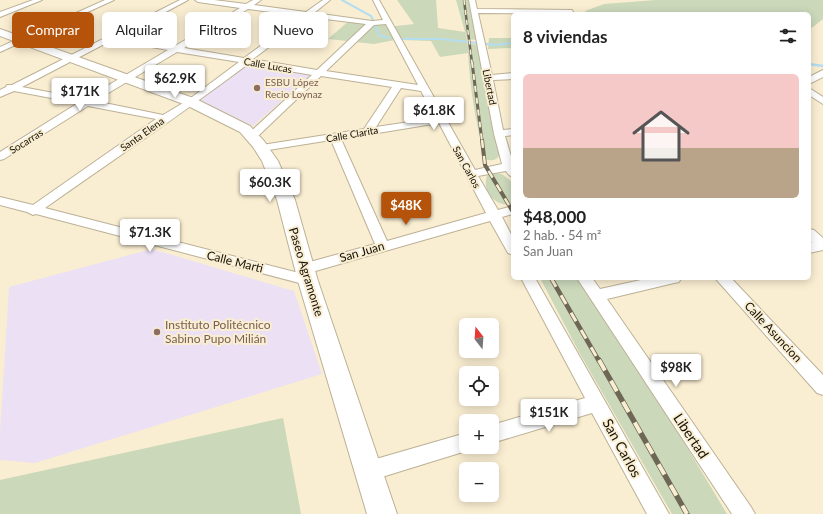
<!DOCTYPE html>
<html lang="es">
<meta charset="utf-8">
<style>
body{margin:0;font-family:Lato,sans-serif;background:#f2f2f2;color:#222;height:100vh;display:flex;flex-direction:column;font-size:15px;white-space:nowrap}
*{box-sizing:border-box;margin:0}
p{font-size:13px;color:#767676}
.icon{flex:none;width:22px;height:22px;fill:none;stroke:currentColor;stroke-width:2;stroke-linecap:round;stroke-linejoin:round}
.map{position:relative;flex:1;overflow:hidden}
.drawer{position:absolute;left:511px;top:12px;width:300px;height:268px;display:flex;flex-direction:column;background:#fff;border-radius:6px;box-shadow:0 2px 10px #0003}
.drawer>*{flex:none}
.guide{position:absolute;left:12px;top:12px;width:380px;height:36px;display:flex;gap:8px}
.needle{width:26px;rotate:343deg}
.fabs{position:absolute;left:459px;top:318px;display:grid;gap:8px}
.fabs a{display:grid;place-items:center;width:40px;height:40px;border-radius:6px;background:#fff;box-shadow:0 2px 10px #0003;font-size:20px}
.price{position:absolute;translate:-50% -34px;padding:0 9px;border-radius:4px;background:#fff;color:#222;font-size:13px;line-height:26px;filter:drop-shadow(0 1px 2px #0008)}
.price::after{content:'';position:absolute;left:50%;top:24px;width:12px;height:9px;margin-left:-6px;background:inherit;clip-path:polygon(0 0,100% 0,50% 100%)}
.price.active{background:#b45309;color:#fff}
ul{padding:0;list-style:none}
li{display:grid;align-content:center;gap:8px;height:212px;padding:0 12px}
li span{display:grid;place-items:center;height:124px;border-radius:6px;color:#555}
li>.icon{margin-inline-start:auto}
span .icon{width:72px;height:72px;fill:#fffc;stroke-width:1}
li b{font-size:17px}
h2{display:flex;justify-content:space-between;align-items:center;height:48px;padding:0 12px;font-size:17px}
.tag{padding:0 14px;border-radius:6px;background:#fff;box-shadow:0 2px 10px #0003;font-size:14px;line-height:36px}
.tag.active{background:#b45309;color:#fff}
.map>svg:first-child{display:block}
.education{fill:#ebe0f4}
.green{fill:#cbd8ba}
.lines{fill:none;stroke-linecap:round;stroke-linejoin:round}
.stream-far1{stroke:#b4def0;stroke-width:2}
.stream{stroke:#b4def0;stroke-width:2.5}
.street-casing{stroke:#bcb196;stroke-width:2}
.secondary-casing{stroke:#bcb196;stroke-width:2}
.street{fill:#fff;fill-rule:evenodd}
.secondary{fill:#fff;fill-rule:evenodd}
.rail-far4-casing{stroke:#6e6756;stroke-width:2.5}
.rail-far3-casing{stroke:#6e6756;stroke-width:3}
.rail-far2-casing{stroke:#6e6756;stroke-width:4}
.rail-far1-casing{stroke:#6e6756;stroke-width:4.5}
.rail-casing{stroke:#6e6756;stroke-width:5.5}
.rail-far4{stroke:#faeed2;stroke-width:1.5;stroke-dasharray:5;stroke-linecap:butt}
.rail-far3{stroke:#faeed2;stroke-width:2;stroke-dasharray:6;stroke-linecap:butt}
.rail-far2{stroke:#faeed2;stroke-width:2.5;stroke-dasharray:8;stroke-linecap:butt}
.rail-far1{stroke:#faeed2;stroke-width:3;stroke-dasharray:10;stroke-linecap:butt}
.rail{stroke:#faeed2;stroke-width:4;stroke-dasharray:12;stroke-linecap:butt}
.education-dot{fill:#8d6e63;stroke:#faeed2;stroke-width:1.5}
.labels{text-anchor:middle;stroke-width:4;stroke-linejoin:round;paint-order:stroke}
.far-street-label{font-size:10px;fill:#141006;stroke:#faeed2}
.far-education-label{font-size:10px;fill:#785e54;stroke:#faeed2;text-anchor:start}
.street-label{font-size:12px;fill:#141006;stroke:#faeed2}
.education-label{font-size:12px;fill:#785e54;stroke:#faeed2;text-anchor:start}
.near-street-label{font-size:14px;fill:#141006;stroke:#faeed2}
</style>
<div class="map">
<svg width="823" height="514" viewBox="0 0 823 514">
<rect width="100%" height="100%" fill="#faeed2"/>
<path class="education" d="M 248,65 L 311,75 L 253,126 L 199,100 Z
M 152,249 L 294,291 L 322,374 L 35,463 L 0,460 L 0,433 L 9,287 Z"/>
<path class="green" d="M 397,0 L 436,0 L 438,28 L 465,32 L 456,0 L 468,0 L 476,40 L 468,39 L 466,34 L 468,47 L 468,43 L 478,45 L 499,150 L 499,156 C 495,161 491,161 485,159 C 476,124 470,89 468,53 L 440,57 L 431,41 L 402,40 L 389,28 L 395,40 L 374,44 L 328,39 L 350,20 L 383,24 L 388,27 L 414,24 Z
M 656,0 L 823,0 L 823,19 L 809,30 L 809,14 L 586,14 L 585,11 L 604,4 Z
M 489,38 L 513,38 L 513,48 L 488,49 Z
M 492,173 L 502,174 L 512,182 L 513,204 C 497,208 481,192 487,176 Z
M 540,278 L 578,278 L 679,434 L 727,514 L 672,514 L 579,352 Z
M 283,418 L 301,514 L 0,514 L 0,480 Z"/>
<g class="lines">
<path class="stream-far1" d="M 342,0 L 371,16 L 374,22
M 374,23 L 380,36 L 389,38
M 401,39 L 441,39 L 496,45 L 513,43"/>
<path class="stream" d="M 809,64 L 823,66"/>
<g class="street-casing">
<path id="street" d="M 33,0 L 42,0 L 0,17 L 0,12 Z
M 105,0 L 114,0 L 0,52 L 0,47 Z
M 180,0 L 188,0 L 119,37 L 175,46 L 240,8 L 198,2 L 195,0 L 214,0 L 246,4 L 253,0 L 261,0 L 254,5 L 306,12 L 323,0 L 330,0 L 314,13 L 372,21 L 383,20 L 373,0 L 379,0 L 475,170 L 502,164 L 494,134 L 469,0 L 475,0 L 477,9 L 572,10 L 573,12 L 570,14 L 478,13 L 492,75 L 513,73 L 513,79 L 493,80 L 503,130 L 513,129 L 513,135 L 505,136 L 513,163 L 513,177 L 509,175 L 506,171 L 478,176 L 498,210 L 513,206 L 513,214 L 502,217 L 513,238 L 513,255 L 508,253 L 490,221 L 305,274 L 312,276 L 314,280 L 312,284 L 307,285 L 36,214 L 33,215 L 27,212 L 0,205 L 0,197 L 33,205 L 156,119 L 88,106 L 4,159 L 0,160 L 0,152 L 78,103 L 14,91 L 0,97 L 0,90 L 6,87 L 7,85 L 12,85 ZM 248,9 L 301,16 L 244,58 L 184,48 ZM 309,17 L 366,24 L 317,70 L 253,59 ZM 386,24 L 418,85 L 326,71 L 374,25 ZM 112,40 L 168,50 L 85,99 L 22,87 ZM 177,52 L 239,62 L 188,100 L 163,115 L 95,101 ZM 248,64 L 312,75 L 248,134 L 247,136 L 248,138 L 256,138 L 321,76 L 392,87 L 364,129 L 262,145 L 257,148 L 262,151 L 331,140 L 375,244 L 299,265 L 297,269 L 299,273 L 45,208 C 113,160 182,114 248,64 ZM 401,88 L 421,91 L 435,118 L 376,127 ZM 439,123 L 486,213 L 387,241 L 341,139 Z
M 823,70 L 823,77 L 809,84 L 809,77 Z
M 809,88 L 823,97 L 823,104 L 809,95 Z
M 809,229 L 814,230 L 823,238 L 823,250 L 809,253 L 809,243 L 812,243 L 809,240 Z
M 521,278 L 535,278 L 669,514 L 647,514 L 592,413 L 492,443 L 492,425 L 585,398 Z
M 577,278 L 592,278 L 600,289 L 650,278 L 681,278 L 679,282 L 674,283 L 607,299 L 751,507 L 755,514 L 732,514 Z
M 715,278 L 731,278 L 823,375 L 823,395 L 817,393 Z
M 466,433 L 466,447 L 473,447 L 466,451 L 369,481 L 362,478 L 359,471 L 362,464 L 369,461 Z"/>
</g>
<g class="secondary-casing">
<path id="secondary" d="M 0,29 L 196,99 L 250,126 L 264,141 L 278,161 L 295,200 L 318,281 L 397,514 L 367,514 L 298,281 L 277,200 L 262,161 L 253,147 L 240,132 L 186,105 L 0,36 Z"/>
</g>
<use href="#street" class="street"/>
<use href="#secondary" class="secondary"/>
<g class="rail-far4-casing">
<path id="rail-far4" d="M 464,0 L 472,63"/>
</g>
<g class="rail-far3-casing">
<path id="rail-far3" d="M 472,62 L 482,141"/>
</g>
<g class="rail-far2-casing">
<path id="rail-far2" d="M 482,140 L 485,165 L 513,212"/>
</g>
<g class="rail-far1-casing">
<path id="rail-far1" d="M 551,278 L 599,361"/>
</g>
<g class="rail-casing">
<path id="rail" d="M 599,360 L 687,514"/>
</g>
<use href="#rail-far4" class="rail-far4"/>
<use href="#rail-far3" class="rail-far3"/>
<use href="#rail-far2" class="rail-far2"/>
<use href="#rail-far1" class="rail-far1"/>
<use href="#rail" class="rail"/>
</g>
<g class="education-dot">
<circle cx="257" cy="88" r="4"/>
<circle cx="157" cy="332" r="4"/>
</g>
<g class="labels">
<g class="far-street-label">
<text transform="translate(268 65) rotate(10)" y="4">Calle Lucas</text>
<text transform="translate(490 87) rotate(79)" y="4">Libertad</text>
<text transform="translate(142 134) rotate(-35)" y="4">Santa Elena</text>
<text transform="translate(352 134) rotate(-10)" y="4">Calle Clarita</text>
<text transform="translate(26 141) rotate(-32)" y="4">Socarras</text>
<text transform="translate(467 167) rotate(61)" y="4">San Carlos</text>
</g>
<g class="far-education-label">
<text x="265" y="86">ESBU López<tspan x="265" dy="12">Recio Loynaz</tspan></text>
</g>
<g class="street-label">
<text transform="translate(362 252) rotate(-16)" y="4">San Juan</text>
<text transform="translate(235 262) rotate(14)" y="4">Calle Marti</text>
<text transform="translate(306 272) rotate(73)" y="4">Paseo Agramonte</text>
<text transform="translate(773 332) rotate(47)" y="4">Calle Asuncion</text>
</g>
<g class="education-label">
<text x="165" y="329">Instituto Politécnico<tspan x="165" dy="14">Sabino Pupo Milián</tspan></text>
</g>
<g class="near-street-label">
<text transform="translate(691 436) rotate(56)" y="5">Libertad</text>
<text transform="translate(622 448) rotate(61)" y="5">San Carlos</text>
</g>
</g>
</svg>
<div class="fabs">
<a><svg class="needle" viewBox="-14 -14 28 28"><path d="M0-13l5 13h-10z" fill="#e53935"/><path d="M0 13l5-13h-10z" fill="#767676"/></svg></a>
<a><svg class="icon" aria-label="locate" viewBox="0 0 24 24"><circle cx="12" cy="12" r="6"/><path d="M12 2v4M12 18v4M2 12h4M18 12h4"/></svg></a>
<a>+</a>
<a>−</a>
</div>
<b class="price" style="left:175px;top:99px">$62.9K</b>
<b class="price" style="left:80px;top:112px">$171K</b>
<b class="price" style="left:434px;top:131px">$61.8K</b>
<b class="price" style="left:270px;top:203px">$60.3K</b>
<b class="price active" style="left:406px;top:226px">$48K</b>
<b class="price" style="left:150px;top:253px">$71.3K</b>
<b class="price" style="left:676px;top:388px">$98K</b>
<b class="price" style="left:549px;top:433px">$151K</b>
<div class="guide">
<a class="tag active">Comprar</a>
<a class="tag">Alquilar</a>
<a class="tag">Filtros</a>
<a class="tag">Nuevo</a>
</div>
<section class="drawer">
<h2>8 viviendas<svg class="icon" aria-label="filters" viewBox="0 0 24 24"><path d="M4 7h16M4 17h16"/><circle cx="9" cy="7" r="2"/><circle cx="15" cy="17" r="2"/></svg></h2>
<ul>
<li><span style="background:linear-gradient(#f6c9c9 60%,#b9a48a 0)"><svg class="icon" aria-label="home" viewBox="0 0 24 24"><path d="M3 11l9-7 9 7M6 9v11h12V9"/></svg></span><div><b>$48,000</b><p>2 hab. · 54 m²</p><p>San Juan</p></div></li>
</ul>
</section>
</div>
